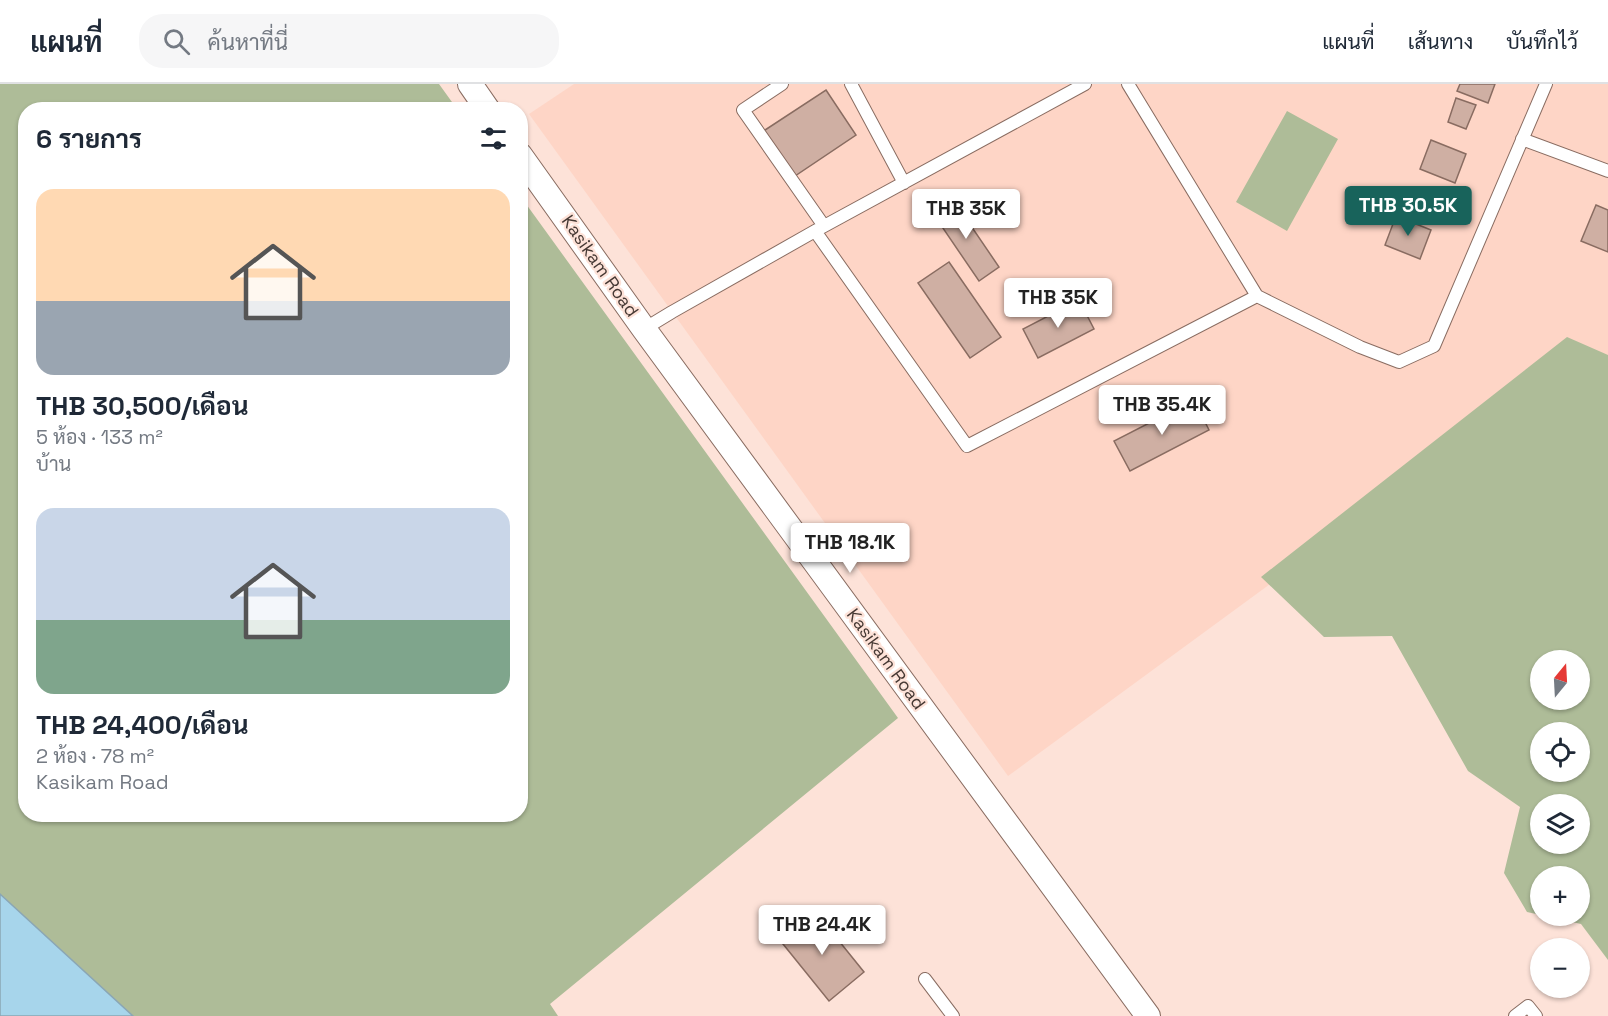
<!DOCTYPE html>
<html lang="th">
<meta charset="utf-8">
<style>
body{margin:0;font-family:"Space Grotesk",Sarabun,sans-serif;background:#f6f6f7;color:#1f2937;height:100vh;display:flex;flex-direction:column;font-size:22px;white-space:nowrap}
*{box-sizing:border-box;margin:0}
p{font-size:20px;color:#747a83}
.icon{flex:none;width:33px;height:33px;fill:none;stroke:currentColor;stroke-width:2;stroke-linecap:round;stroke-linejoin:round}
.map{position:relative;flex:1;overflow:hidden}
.drawer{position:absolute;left:18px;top:18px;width:510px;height:720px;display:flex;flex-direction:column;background:#fff;border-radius:24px;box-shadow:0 2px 4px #0004}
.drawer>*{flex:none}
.needle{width:39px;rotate:18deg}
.fabs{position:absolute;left:1530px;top:566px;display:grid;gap:12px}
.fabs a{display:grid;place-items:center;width:60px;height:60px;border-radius:50%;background:#fff;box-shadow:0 2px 4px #0004;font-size:30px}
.price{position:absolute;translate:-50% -51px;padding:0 14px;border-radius:6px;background:#fff;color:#222;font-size:20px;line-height:39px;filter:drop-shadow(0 2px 3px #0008)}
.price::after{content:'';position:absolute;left:50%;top:36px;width:18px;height:14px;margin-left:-9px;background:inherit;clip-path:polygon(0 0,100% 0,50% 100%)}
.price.current{background:#18635b;color:#fff}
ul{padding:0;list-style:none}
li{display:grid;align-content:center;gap:12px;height:318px;padding:0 18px}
li span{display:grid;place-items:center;height:186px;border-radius:18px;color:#555}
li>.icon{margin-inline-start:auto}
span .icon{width:108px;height:108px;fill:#fffc;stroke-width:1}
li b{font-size:26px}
h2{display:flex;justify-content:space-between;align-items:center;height:72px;padding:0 18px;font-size:26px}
header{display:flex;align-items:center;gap:36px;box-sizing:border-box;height:84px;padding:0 30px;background:#fff;border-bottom:2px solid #e0e1e3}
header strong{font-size:28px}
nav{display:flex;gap:33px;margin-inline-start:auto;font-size:21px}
.search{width:420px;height:54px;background:#f6f6f7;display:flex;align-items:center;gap:15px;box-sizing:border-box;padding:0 21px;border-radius:24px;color:#747a83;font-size:22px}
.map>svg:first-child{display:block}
.built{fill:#fed5c6}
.green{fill:#aebc98;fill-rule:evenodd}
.water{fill:#a7d5eb;stroke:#8aa6b4;stroke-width:1.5}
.building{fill:#cfafa3;stroke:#896c61;stroke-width:1.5}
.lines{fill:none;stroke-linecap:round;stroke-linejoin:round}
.lane-casing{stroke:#896c61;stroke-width:14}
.street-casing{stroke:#896c61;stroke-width:26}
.lane{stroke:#fff;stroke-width:12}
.street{stroke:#fff;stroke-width:24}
.labels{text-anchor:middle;stroke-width:4.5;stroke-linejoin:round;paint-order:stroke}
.street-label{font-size:18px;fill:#453833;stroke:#fde2d8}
</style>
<header>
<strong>แผนที่</strong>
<div class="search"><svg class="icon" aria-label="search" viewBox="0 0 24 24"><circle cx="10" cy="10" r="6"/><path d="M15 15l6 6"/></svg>ค้นหาที่นี่</div>
<nav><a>แผนที่</a><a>เส้นทาง</a><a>บันทึกไว้</a></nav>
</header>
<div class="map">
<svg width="1608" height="932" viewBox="0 0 1608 932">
<rect width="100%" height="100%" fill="#fde2d8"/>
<path class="built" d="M 574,0 L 1608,0 L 1608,299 L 1561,277 L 1266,503 L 1008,692 L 529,30 Z"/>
<path class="green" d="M 0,0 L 439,0 L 457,25 L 26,26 L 26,730 L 520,730 L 521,113 L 898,634 L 550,920 L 558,932 L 133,932 L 0,810 Z
M 1287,27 L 1338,55 L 1287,147 L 1236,118 Z
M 1567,253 L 1608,271 L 1608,876 L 1581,840 L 1527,828 L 1504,789 L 1520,723 L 1468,687 L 1392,552 L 1324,553 L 1261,493 ZM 1540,576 L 1580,576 L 1580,615 L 1540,615 ZM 1540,648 L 1580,648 L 1580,687 L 1540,687 ZM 1540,720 L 1580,720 L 1580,759 L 1540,759 ZM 1540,792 L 1580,792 L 1580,831 L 1540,831 Z"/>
<path class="water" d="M 0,810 L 133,932 L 0,932 Z"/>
<path class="building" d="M 1460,0 L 1495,0 L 1488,19 L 1457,7 Z
M 826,6 L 856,51 L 792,94 L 762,48 Z
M 1456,14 L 1476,21 L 1466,45 L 1448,38 Z
M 1431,56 L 1466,70 L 1455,99 L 1420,85 Z
M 952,114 L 999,183 L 979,197 L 932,128 Z
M 1596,121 L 1608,126 L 1608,168 L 1581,157 Z
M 1396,132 L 1431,146 L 1420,175 L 1385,161 Z
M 949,178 L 1001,253 L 970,274 L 918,199 Z
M 1079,216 L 1094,245 L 1038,274 L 1023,245 Z
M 1194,316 L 1209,346 L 1130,387 L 1114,357 Z
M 814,826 L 864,888 L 829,917 L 779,855 Z"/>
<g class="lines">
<g class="lane-casing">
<path id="lane" d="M 782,0 L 743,26 L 824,142
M 851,0 L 904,99
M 1128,0 L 1257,212 L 1360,263 L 1399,278 L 1434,262 L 1546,0
M 1522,55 L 1608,87
M 815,147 L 967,362 L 1257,212
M 644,245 L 672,228 L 815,147 L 1085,0
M 925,895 L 953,932
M 1515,932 L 1528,922 L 1536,932"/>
</g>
<g class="street-casing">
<path id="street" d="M 470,0 L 488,26
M 520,71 L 644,245 L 1148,932"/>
</g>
<use href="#lane" class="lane"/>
<use href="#street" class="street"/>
</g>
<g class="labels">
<g class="street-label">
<text transform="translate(600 182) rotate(55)" y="6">Kasikam Road</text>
<text transform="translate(886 575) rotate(54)" y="6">Kasikam Road</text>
</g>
</g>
</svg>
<div class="fabs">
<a><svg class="needle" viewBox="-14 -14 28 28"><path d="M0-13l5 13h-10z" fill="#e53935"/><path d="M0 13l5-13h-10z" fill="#747a83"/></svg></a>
<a><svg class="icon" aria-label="locate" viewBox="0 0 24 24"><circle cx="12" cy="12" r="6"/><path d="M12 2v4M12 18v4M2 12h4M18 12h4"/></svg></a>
<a><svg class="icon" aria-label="layers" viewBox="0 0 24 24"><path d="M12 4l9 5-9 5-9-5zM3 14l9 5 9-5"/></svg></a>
<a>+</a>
<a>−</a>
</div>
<b class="price current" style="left:1408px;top:153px">THB 30.5K</b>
<b class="price" style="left:966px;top:156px">THB 35K</b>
<b class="price" style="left:1058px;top:245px">THB 35K</b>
<b class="price" style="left:1162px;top:352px">THB 35.4K</b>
<b class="price" style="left:850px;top:490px">THB 18.1K</b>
<b class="price" style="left:822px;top:872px">THB 24.4K</b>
<section class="drawer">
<h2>6 รายการ<svg class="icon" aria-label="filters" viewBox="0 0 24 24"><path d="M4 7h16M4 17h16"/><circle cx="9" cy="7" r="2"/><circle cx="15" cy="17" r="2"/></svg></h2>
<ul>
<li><span style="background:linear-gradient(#ffd9b3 60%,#9aa5b1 0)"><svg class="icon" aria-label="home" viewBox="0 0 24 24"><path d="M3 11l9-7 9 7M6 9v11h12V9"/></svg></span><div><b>THB 30,500/เดือน</b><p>5 ห้อง · 133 m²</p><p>บ้าน</p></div></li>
<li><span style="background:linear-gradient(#c9d6e8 60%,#7fa58c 0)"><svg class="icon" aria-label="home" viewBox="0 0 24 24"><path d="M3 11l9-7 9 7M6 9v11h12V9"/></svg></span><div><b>THB 24,400/เดือน</b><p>2 ห้อง · 78 m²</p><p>Kasikam Road</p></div></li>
</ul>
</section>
</div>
